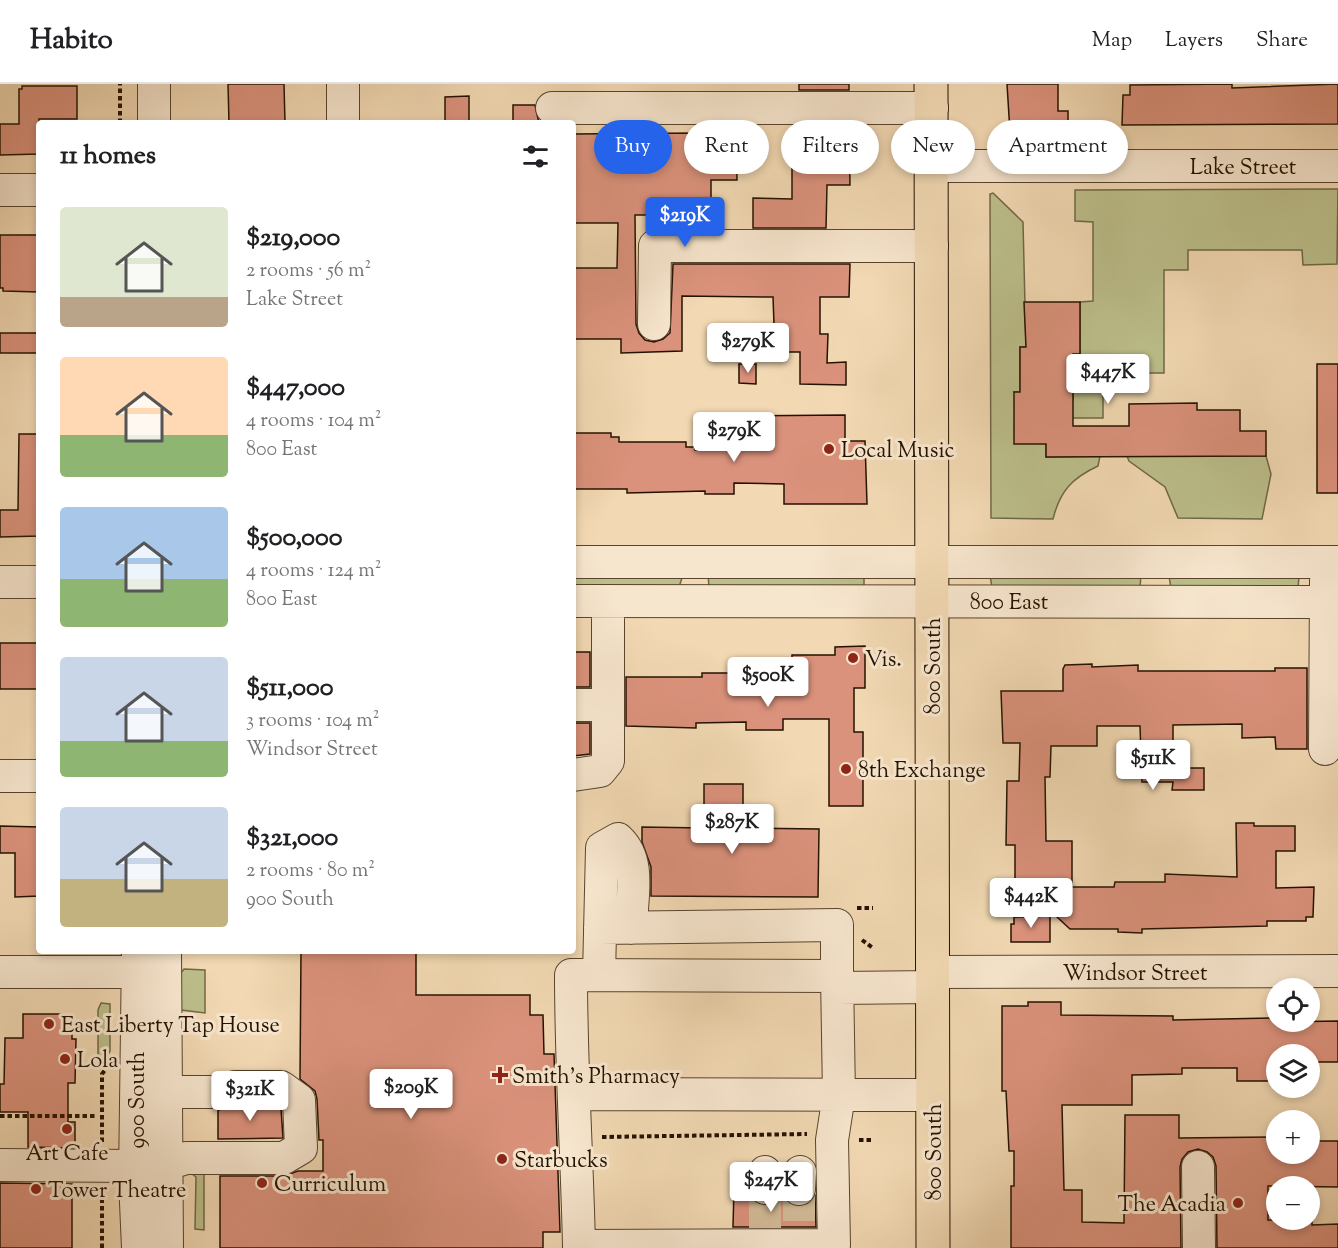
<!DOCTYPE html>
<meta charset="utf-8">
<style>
body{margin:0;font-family:"Sorts Mill Goudy",serif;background:#f2f2f2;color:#202124;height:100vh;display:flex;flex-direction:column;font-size:22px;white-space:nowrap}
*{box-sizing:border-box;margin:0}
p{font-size:20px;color:#757577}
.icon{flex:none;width:33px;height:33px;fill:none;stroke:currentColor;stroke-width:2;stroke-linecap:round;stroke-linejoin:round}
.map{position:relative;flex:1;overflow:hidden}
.details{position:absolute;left:36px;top:36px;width:540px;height:834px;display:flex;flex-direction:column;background:#fff;border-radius:6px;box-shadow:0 3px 9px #0003}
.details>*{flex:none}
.banner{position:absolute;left:594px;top:36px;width:570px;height:54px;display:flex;gap:12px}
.buttons{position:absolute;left:1266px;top:894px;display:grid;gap:12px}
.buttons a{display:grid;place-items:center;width:54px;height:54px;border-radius:50%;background:#fff;box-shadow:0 3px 9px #0003;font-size:30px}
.price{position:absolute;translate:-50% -51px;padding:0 14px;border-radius:6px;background:#fff;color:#222;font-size:20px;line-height:39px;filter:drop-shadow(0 2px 3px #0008)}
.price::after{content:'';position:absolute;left:50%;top:36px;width:18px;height:14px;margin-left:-9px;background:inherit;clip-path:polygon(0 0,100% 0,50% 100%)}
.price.active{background:#2563eb;color:#fff}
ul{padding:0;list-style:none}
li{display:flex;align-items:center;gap:18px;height:150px;padding:0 24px}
li span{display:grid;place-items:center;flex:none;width:168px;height:120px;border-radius:6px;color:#555}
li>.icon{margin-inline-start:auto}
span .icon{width:72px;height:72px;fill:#fffc;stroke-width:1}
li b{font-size:26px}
h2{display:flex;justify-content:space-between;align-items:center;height:72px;padding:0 24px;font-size:26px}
.pill{padding:0 21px;border-radius:27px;background:#fff;box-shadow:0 3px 9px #0003;font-size:21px;line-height:54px}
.pill.active{background:#2563eb;color:#fff}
header{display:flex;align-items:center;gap:36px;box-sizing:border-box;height:84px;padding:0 30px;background:#fff;border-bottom:2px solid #e0e0e0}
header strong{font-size:28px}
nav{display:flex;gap:33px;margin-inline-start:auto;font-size:21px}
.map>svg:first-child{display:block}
.green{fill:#bcbf8b;stroke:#706846;stroke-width:1.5}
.building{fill:#db927c;stroke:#241200;stroke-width:1.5}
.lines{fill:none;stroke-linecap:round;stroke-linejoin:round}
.minor-tunnel{stroke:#d3bb98;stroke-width:32;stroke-dasharray:32 16;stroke-linecap:butt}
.minor-casing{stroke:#58442d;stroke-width:34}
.major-casing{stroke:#241200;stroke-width:35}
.path{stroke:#241200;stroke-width:4;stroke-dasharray:4.5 3;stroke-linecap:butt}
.minor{stroke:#f7e6ce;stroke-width:32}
.major{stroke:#f2d9b3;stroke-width:33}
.poi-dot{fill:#8f2418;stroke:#f7e6ce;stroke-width:2}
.labels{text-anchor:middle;stroke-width:6;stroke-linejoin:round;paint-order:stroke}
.street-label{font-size:22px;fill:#241200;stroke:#f7e6ce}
.poi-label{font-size:22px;fill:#241200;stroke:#f7e6ce;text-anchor:start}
</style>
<header>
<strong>Habito</strong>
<nav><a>Map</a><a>Layers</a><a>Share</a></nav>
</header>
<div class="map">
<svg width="1338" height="1164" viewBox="0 0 1338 1164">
<rect width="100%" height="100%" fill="#f2d9b3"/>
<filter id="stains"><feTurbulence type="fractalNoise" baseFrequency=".00333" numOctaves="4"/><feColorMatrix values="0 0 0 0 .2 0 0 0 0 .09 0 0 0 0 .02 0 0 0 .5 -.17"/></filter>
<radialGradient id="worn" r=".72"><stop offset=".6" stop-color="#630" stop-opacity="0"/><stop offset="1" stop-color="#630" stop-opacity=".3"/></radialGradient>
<path class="green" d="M 1338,105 L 1337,180 L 1303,181 L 1302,166 L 1188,166 L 1188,186 L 1164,186 L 1164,289 L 1103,289 L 1103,334 L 1067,334 L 1073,315 L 1073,270 L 1080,269 L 1080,218 L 1093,217 L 1093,138 L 1075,137 L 1075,106 Z
M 993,109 L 1023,138 L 1026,263 L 1020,263 L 1020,308 L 1014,308 L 1046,360 L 1046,373 L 1100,372 L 1098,382 C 1072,394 1060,407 1053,435 L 991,434 L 990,110 Z
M 1127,372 L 1266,372 L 1271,390 L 1262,435 L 1178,434 L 1165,403 L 1129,377 Z
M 573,484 L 680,490 L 682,494 L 679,503 L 573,508 Z
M 864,489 L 864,502 L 709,504 L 708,490 Z
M 1141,491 L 1140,503 L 992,503 L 990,492 Z
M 1169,492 L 1299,493 L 1298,503 L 1171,504 Z
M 184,885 L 205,886 L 205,929 L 181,926 L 180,890 Z
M 101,919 L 110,920 L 110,967 L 102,982 L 98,982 L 98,926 Z
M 204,1082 L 204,1146 L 195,1145 L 196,1093 L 187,1086 Z"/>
<path class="building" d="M 228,0 L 284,0 L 285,39 L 229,39 Z
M 799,0 L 849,0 L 849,6 L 799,6 Z
M 1007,0 L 1058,0 L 1058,27 L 1068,27 L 1068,48 L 1010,48 Z
M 1232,0 L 1232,4 L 1338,0 L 1338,40 L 1122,41 L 1123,11 L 1130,11 L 1130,1 Z
M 22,2 L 77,2 L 77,35 L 39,35 L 39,70 L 0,71 L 0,40 L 19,40 L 19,5 L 22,5 Z
M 469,12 L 469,39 L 445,39 L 445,13 Z
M 513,21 L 535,21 L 539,39 L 513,39 Z
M 799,42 L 849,42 L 850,101 L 827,101 L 826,144 L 753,144 L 753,114 L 792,115 L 792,45 L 799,45 Z
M 697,49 L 697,52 L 736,51 L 737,96 L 711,96 L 711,114 L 670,114 L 670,131 L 635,131 L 636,240 L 639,249 L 645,256 L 654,258 L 663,255 L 670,249 L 673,180 L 850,180 L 849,213 L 820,213 L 820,250 L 828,250 L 827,279 L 846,278 L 846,301 L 800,300 L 800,268 L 775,268 L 773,213 L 682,212 L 682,267 L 621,269 L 621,255 L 573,255 L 573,184 L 617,184 L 618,139 L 573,139 L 573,50 Z
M 0,151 L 39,151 L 39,208 L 3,207 L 3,204 L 0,204 Z
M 1024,218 L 1080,218 L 1080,270 L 1073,270 L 1073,342 L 1129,342 L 1129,320 L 1197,319 L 1197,326 L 1240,326 L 1240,347 L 1266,347 L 1266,372 L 1046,373 L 1046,360 L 1014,360 L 1014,308 L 1020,308 L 1020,263 L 1026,263 Z
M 0,249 L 39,249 L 39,269 L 0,269 Z
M 739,280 L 756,280 L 756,300 L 739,299 Z
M 1317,280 L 1338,280 L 1338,409 L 1317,409 Z
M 845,331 L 845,357 L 865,357 L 867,420 L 784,420 L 784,400 L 734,399 L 734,410 L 705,410 L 705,407 L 627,409 L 627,405 L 573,405 L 573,349 L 611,349 L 611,353 L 619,353 L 619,358 L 686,358 L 686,363 L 695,363 L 695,366 L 750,366 L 750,332 Z
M 19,350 L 39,350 L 39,452 L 0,453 L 0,426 L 18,426 Z
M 0,559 L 39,559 L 39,605 L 0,605 Z
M 865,562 L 865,604 L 854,604 L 854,648 L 863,648 L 863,722 L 829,722 L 829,635 L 783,635 L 783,646 L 746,646 L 746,638 L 696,639 L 696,644 L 626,642 L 626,593 L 702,593 L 702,589 L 735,589 L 735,594 L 792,594 L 792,571 L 835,571 L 835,563 Z
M 573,568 L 590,568 L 590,603 L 573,603 Z
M 1092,580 L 1092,583 L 1138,581 L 1138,587 L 1275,587 L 1275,584 L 1307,584 L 1307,665 L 1276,665 L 1275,653 L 1242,654 L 1242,640 L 1173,641 L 1173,684 L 1204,684 L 1204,706 L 1172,706 L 1173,698 L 1142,698 L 1140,642 L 1097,642 L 1097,662 L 1051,662 L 1050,693 L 1045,693 L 1046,757 L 1072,757 L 1072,803 L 1114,803 L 1115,798 L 1165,798 L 1165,790 L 1237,793 L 1236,739 L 1254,739 L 1254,742 L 1295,742 L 1295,767 L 1276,767 L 1276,804 L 1314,803 L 1313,833 L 1306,833 L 1306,837 L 1267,837 L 1267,842 L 1142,845 L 1142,849 L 1118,848 L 1118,845 L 1070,845 L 1015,794 L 1015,761 L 1006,761 L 1007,697 L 1019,697 L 1020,659 L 1003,659 L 1001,607 L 1063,607 L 1063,585 L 1065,581 Z
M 573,639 L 590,639 L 590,670 L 573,672 Z
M 704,700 L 743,700 L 743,744 L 819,745 L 818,813 L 651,812 L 651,783 L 642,758 L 642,743 L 704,744 Z
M 0,742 L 39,743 L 39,812 L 15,813 L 15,769 L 0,769 Z
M 1050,832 L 1050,858 L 1011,858 L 1011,840 L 1014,840 L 1014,833 Z
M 336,867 L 416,867 L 416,911 L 530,911 L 530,931 L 543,931 L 544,970 L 554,970 L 560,1148 L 543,1148 L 543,1164 L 220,1164 L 220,1092 L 284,1092 L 298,1087 L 323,1087 L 323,1056 L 319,1056 L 317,1015 L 315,1007 L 300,995 L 301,869 Z
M 1028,918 L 1061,918 L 1061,931 L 1173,932 L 1173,936 L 1276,934 L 1276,938 L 1338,937 L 1338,978 L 1310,978 L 1310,970 L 1276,970 L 1275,997 L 1237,997 L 1237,984 L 1182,984 L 1182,990 L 1132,991 L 1132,1021 L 1062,1021 L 1064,1106 L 1082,1106 L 1082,1138 L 1124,1139 L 1125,1031 L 1179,1031 L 1179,1054 L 1276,1053 L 1276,1070 L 1310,1070 L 1310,1057 L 1338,1057 L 1338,1103 L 1268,1102 L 1268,1136 L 1312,1136 L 1312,1141 L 1338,1140 L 1338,1164 L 1217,1164 L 1216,1082 L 1213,1073 L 1207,1068 L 1198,1065 L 1188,1068 L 1182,1075 L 1180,1083 L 1181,1164 L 1011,1164 L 1011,1102 L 1014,1102 L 1014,1067 L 1009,1067 L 1006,1007 L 1002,1007 L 1002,922 L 1028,922 Z
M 23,930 L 72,930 L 72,955 L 76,955 L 75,999 L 68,999 L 68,1038 L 75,1038 L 75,1064 L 28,1063 L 28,1028 L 0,1028 L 0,1000 L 4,1000 L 5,954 L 23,954 Z
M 240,1021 L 275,1021 L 281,1025 L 283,1054 L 218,1055 L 218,1026 Z
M 0,1099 L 72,1100 L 72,1164 L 0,1164 Z
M 734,1104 L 747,1104 L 750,1113 L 757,1120 L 764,1122 L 774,1119 L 782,1108 L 789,1120 L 797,1123 L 808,1121 L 815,1112 L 816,1143 L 733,1143 Z"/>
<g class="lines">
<path class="minor-tunnel" d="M 799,1105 L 799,1149
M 765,1149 L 765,1104"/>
<g class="minor-casing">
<path id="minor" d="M 154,0 L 154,39
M 552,24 L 932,24
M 343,39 L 343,0
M 932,82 L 1338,82
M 0,106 L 39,106
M 654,240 L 655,162 L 932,162
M 573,478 L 1338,478
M 0,498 L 39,498
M 573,517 L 1338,518
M 573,621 L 608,621
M 1325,665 L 1326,497
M 573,691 L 600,687 L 608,677 L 608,517
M 0,692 L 39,692
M 600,844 L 837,841 L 837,892
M 138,867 L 135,1096 L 138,1164
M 165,867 L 167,1164
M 0,888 L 158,888
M 933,888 L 1338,887
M 599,891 L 602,764 L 618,755 C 642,777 631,814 631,844
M 838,904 L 933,903
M 575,1010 L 933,1011
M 0,1081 L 135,1082 L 167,1080 L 186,1074 L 284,1074 L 301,1064 L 299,1016 L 281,1003 L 235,1003 L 226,1008 L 167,1008
M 1198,1083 L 1199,1164
M 765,1088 L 765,1104
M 799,1105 L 800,1088
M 579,1162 L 834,1161 L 832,1056 L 839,1011 L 837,892 L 571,891 C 571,981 577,1072 579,1162 L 579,1164"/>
</g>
<g class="major-casing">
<path id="major" d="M 931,0 L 933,1164"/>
</g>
<path class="path" d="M 120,39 L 120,0
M 857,824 L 873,824
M 862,856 L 873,864
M 0,1032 L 95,1032
M 602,1053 L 807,1050
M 859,1056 L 873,1056
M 102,1058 L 102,990 L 111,978
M 102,1107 L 102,1164"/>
<use href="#minor" class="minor"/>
<use href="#major" class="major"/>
</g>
<g class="poi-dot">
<circle cx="829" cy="365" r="6"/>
<circle cx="853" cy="574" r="6"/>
<circle cx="846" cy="685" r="6"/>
<circle cx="49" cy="940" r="6"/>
<circle cx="65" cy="975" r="6"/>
<path d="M497 982h6v6h6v6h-6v6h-6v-6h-6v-6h6z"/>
<circle cx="67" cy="1045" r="6"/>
<circle cx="502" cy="1075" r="6"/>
<circle cx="262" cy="1099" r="6"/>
<circle cx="36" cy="1105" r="6"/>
<circle cx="1238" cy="1119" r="6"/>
</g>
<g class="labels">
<g class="street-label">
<text x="1243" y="90">Lake Street</text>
<text x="1009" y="525">800 East</text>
<text transform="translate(932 582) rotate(-90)" y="8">800 South</text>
<text x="1135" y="896">Windsor Street</text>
<text transform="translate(136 1016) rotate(-90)" y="8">900 South</text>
<text transform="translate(933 1068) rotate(-90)" y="8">800 South</text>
</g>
<g class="poi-label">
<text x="841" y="373">Local Music</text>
<text x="865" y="582">Vis.</text>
<text x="858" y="693">8th Exchange</text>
<text x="61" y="948">East Liberty Tap House</text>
<text x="77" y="983">Lola</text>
<text x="512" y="999">Smith's Pharmacy</text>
<text x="67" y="1076" text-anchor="middle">Art Cafe</text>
<text x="514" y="1083">Starbucks</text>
<text x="274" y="1107">Curriculum</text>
<text x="48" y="1113">Tower Theatre</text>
<text x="1226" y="1127" text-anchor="end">The Acadia</text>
</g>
</g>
<rect width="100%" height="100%" filter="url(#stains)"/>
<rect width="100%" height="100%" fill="url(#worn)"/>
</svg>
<div class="buttons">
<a><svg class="icon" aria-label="locate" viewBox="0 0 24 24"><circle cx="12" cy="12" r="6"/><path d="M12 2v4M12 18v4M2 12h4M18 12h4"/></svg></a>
<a><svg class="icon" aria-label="layers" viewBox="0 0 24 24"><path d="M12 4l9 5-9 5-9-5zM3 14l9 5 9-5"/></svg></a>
<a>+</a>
<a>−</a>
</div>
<b class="price active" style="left:685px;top:164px">$219K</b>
<b class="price" style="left:748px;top:290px">$279K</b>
<b class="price" style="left:1108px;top:321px">$447K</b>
<b class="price" style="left:734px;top:379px">$279K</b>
<b class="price" style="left:768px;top:624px">$500K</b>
<b class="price" style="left:1153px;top:707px">$511K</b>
<b class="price" style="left:732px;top:771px">$287K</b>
<b class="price" style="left:1031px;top:845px">$442K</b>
<b class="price" style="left:411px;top:1036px">$209K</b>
<b class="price" style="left:250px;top:1038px">$321K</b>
<b class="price" style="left:771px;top:1129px">$247K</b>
<div class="banner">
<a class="pill active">Buy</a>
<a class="pill">Rent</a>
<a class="pill">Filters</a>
<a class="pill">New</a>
<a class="pill">Apartment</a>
</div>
<section class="details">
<h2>11 homes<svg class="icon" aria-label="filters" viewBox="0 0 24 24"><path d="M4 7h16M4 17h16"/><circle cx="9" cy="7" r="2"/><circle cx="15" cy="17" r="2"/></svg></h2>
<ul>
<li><span style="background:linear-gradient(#dfe7d0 75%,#b9a48a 0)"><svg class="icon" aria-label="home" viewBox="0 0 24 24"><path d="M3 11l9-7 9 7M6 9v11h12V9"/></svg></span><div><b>$219,000</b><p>2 rooms · 56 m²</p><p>Lake Street</p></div></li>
<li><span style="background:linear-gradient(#ffd9b3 65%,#8fb573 0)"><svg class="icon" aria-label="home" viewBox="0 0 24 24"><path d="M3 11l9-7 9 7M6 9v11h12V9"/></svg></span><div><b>$447,000</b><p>4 rooms · 104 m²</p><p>800 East</p></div></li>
<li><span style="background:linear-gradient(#a9c7e8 60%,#8fb573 0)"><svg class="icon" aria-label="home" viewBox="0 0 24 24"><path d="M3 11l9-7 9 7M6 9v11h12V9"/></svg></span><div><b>$500,000</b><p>4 rooms · 124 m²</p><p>800 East</p></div></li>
<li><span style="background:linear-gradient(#c9d6e8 70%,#8fb573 0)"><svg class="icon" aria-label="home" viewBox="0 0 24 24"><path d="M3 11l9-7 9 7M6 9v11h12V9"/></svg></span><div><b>$511,000</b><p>3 rooms · 104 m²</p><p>Windsor Street</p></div></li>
<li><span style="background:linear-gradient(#c9d6e8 60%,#c2b280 0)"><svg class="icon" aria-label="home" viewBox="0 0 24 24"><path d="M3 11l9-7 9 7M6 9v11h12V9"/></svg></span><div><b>$321,000</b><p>2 rooms · 80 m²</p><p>900 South</p></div></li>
</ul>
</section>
</div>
